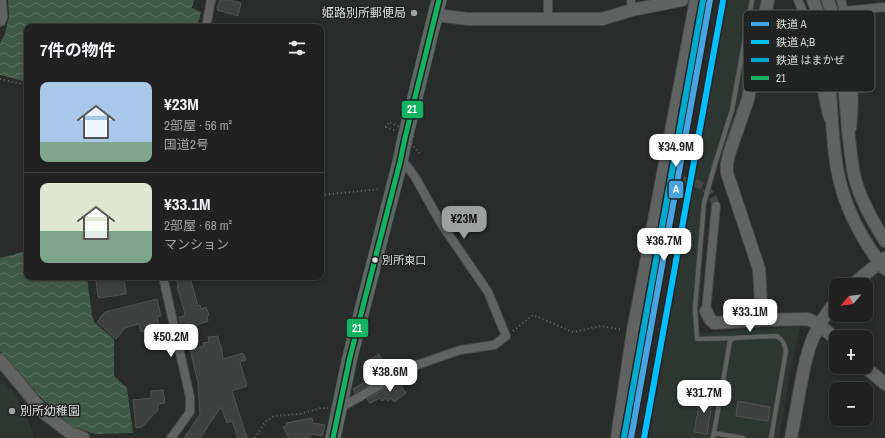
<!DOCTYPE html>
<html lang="ja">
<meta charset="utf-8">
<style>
body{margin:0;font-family:"Archivo Narrow","Noto Sans JP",sans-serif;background:#282929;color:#f1f3f6;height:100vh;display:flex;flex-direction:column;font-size:15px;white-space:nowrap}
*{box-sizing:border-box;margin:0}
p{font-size:13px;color:#a2a3a5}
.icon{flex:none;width:22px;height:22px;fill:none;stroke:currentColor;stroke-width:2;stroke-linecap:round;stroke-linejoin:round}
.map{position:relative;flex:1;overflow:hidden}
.sheet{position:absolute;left:24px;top:24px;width:300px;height:256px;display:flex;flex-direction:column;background:#202120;border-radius:8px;box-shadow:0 2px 6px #0003,0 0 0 1px #3d3e3e}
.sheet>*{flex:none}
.needle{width:26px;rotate:242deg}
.buttons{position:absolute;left:829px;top:278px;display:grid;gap:8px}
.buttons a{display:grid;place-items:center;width:44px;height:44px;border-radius:8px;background:#202120;box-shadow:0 2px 6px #0003,0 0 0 1px #3d3e3e;font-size:20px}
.price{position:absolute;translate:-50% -34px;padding:0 9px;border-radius:8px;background:#fff;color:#222;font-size:13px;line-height:26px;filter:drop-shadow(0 1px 2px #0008)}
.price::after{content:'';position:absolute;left:50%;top:24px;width:12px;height:9px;margin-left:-6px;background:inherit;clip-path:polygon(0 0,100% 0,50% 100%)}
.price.current{background:#9ea09f;color:#111}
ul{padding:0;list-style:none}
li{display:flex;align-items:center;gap:12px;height:100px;padding:0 16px}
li+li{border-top:1px solid #3d3e3e}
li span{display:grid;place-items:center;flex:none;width:112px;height:80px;border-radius:8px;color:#555}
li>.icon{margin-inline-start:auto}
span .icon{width:48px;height:48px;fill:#fffc;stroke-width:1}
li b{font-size:17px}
h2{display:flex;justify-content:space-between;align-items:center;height:48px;padding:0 16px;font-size:17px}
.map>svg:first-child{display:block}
.built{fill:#2e3631}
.water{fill:url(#water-waves)}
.building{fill:#3f4140;stroke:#515352}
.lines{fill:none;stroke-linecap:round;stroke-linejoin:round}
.street-tunnel{stroke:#454746;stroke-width:8;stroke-dasharray:8 4;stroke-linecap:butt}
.lane-casing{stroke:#474948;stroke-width:5.5}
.street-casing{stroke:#474948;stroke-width:10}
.secondary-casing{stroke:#474948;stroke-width:14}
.highway-casing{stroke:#474948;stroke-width:16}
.path{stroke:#656766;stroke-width:2;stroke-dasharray:1 3;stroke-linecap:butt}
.lane{stroke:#616362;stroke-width:4}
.street{stroke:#616362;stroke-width:8}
.secondary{stroke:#616362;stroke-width:12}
.highway{stroke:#5a6a62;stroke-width:15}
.path-bridge{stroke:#656766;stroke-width:2;stroke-dasharray:1 3;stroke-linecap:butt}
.bus-1-casing{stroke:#202321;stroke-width:8}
.bus-1{stroke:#13b361;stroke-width:5}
.rail-1-casing{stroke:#202321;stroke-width:9}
.rail-2-casing{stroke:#202321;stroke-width:9}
.rail-3-casing{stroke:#202321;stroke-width:9}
.rail-1{stroke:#46a4e1;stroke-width:6}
.rail-2{stroke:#00bfff;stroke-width:6}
.rail-3{stroke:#00a9ce;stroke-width:6}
.poi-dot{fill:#9ea09f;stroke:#202321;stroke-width:1.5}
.bus-dot{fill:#dcdfdd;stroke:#202321;stroke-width:1.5}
.labels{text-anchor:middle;stroke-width:3;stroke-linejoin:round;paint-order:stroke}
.bus-label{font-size:11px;fill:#dcdfdd;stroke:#202321;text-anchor:start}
.poi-label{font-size:12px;fill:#dcdfdd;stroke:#202321;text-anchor:end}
.key{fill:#202321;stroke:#585b59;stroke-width:1}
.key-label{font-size:11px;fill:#dcdfdd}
.line-badge{stroke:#202321;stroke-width:1.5}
.badge-label{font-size:11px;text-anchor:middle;font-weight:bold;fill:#fff}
</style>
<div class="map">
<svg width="885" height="438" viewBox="0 0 885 438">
<defs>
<pattern id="water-waves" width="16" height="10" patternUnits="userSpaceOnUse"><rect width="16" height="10" fill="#3f5948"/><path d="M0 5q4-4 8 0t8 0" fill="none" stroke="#5a7062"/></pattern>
</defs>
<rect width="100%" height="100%" fill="#2a2c2b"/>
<path class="built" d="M 721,0 L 762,0 L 749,70 L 743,95 L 735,120 L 718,167 L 707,206 L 699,313 L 700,333 L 800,327 L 792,363 L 779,438 L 644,438 L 691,157 Z
M 0,378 L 16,395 L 31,427 L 34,438 L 0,438 Z"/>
<path class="water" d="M 8,0 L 194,0 L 192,8 L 201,12 L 197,27 L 27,27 L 27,82 L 0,75 L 0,43 L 5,34 L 9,15 Z
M 27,251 L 27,277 L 87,277 L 92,316 L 95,323 L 114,339 L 114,376 L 127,388 L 133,433 L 95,434 L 73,427 L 61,419 L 16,371 L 0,351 L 0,258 Z"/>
<path class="building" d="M 220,0 L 230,0 L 241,3 L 238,16 L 217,10 Z
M 110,277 L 124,277 L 126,294 L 99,298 L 99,296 L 98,297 L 96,280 L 99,280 L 99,279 Z
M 176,277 L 190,277 L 198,306 L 200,305 L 201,309 L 206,307 L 209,315 L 207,316 L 208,321 L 183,330 L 179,317 L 184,316 L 184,314 L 185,314 L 177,286 L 178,286 Z
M 157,299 L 161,316 L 157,317 L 160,328 L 141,332 L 139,324 L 125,328 L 116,339 L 97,322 L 100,319 L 99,319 L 105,312 Z
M 218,336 L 220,345 L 221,345 L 223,359 L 243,353 L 246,360 L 240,362 L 247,386 L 232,391 L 247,438 L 238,438 L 232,421 L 227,423 L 221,407 L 200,438 L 184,438 L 200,414 L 198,383 L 190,349 L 204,346 L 203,343 L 209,342 L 208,337 Z
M 379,354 L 382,360 L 384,359 L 392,372 L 355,393 L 353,389 L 374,377 L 366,365 L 369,363 L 368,361 Z
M 400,380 L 403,385 L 401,386 L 406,393 L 394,402 L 391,398 L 388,401 L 386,398 L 382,401 L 380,398 L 370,403 L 367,399 Z
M 163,390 L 165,403 L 158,404 L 158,410 L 142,427 L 136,428 L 133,400 L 151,398 L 151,391 Z
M 701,394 L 713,396 L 707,434 L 694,432 Z
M 738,401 L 770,407 L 768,421 L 736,416 Z
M 312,418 L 313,423 L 325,425 L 322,436 L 310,434 L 310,438 L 289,438 L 283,427 L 287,425 L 286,423 Z"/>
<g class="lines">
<path class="street-tunnel" d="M 671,179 C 676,179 681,180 687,181 C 704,184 711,190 716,206"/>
<g class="lane-casing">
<path id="lane" d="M 734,338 L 697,339 L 695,308 L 704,203 L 715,164 L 732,110 L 752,0
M 714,433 L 730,341 L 734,338 L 777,336 C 783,340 785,344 786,351 L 771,438
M 713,438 L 714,433 L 743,438"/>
</g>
<g class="street-casing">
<path id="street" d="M 548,0 L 548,18
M 631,0 L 632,10
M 798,0 C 806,18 813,40 817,59 C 821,79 822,98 828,118
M 841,0 C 845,13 846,26 848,39 C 852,69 856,99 852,128
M 844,11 L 885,7
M 206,27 L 211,0
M 163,277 L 190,397 L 190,412 L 171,438
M 706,311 L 716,206
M 633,331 L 642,324 L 671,179
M 340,407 L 349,403 L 411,367 L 460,350 L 494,345 L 506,336 L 488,292 L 442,225 L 415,177 L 407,166 L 400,162"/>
</g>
<g class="secondary-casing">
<path id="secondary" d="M 813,0 C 835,55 827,111 837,168 C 843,205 862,241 885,269
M 828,0 C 843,41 844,86 848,130 C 850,145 851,160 854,175 C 860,199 872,220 885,241
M 435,15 L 468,19 L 602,19 L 632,10 L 682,0
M 0,20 L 1,17 L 0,0
M 852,285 L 885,258
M 706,311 L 710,319 L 714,323 L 762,320 L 808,319 L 819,325 L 836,339
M 762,320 L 759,269 L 727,173 L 727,164 L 729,154 L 748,99 L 768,0
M 0,360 L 45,414 L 69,432 L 83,438
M 865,367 L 885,384
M 617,438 L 633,331 L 696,0
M 791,438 C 794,422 797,405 800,389 C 803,372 806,354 813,338 C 819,325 827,312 836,301"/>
</g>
<g class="highway-casing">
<path id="highway" d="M 333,438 L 350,357 L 400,162 L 405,138 L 439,0"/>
</g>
<path class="path" d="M 0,79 L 27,85
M 321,195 L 380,189
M 513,331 L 533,315 L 573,332 L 601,326 L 623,330
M 255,438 L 265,422 L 274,416 L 300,414 L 321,408 L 328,408"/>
<use href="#lane" class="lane"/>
<use href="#street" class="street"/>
<use href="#secondary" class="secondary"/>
<use href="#highway" class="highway"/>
<path class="path-bridge" d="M 394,130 L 386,127 L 389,122 L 414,134 L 411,143 L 421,155"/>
<g class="bus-1-casing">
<path id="bus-1" d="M 333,438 L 350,357 L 400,162 L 405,138 L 439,0"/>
</g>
<use href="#bus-1" class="bus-1"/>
<g class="rail-1-casing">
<path id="rail-1" d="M 631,438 L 710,0"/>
</g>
<g class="rail-2-casing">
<path id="rail-2" d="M 644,438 L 723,1"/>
</g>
<g class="rail-3-casing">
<path id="rail-3" d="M 624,437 L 703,0"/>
</g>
<use href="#rail-1" class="rail-1"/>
<use href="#rail-2" class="rail-2"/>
<use href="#rail-3" class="rail-3"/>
</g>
<g class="poi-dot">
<circle cx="414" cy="13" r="4"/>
<circle cx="12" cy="411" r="4"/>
</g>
<circle class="bus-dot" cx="375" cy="260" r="3.5"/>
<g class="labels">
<g class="bus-label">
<text x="382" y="264">別所東口</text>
</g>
<g class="poi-label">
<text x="406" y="17">姫路別所郵便局</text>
<text x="20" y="415" text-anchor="start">別所幼稚園</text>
</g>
</g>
<rect x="743" y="10" width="132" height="82" rx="6" class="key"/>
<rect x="751" y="22" width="18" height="4" fill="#46a4e1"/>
<rect x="751" y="40" width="18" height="4" fill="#00bfff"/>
<rect x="751" y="58" width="18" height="4" fill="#00a9ce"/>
<rect x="751" y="76" width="18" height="4" fill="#13b361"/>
<g class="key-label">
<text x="776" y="28">鉄道 A</text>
<text x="776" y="46">鉄道 A;B</text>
<text x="776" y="64">鉄道 はまかぜ</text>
<text x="776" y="82">21</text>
</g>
<g class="line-badge">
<rect x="401" y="100" width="23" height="19" rx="4" fill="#13b361"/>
<rect x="668" y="180" width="16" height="19" rx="4" fill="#46a4e1"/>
<rect x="346" y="318" width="23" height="20" rx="4" fill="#13b361"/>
</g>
<g class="badge-label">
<text x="412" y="113">21</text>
<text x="676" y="193">A</text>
<text x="357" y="332">21</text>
</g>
</svg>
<div class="buttons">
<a><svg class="needle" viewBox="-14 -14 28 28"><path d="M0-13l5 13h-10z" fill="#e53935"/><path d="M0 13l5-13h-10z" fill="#a2a3a5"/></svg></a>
<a>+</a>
<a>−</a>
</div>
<b class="price" style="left:676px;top:168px">¥34.9M</b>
<b class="price current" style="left:464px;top:240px">¥23M</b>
<b class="price" style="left:664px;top:262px">¥36.7M</b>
<b class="price" style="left:750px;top:333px">¥33.1M</b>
<b class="price" style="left:171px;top:358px">¥50.2M</b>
<b class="price" style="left:390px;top:393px">¥38.6M</b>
<b class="price" style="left:704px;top:414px">¥31.7M</b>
<section class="sheet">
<h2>7件の物件<svg class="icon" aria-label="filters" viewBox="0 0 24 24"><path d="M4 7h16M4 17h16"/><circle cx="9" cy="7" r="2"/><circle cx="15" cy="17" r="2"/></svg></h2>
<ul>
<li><span style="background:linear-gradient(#a9c7e8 75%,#7fa58c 0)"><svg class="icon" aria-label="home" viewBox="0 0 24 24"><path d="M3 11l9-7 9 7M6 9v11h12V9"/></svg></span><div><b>¥23M</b><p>2部屋 · 56 m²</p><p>国道2号</p></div></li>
<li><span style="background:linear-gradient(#dfe7d0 60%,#7fa58c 0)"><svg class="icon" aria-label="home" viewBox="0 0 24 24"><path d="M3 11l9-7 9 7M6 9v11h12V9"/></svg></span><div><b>¥33.1M</b><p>2部屋 · 68 m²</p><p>マンション</p></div></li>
</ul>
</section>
</div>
